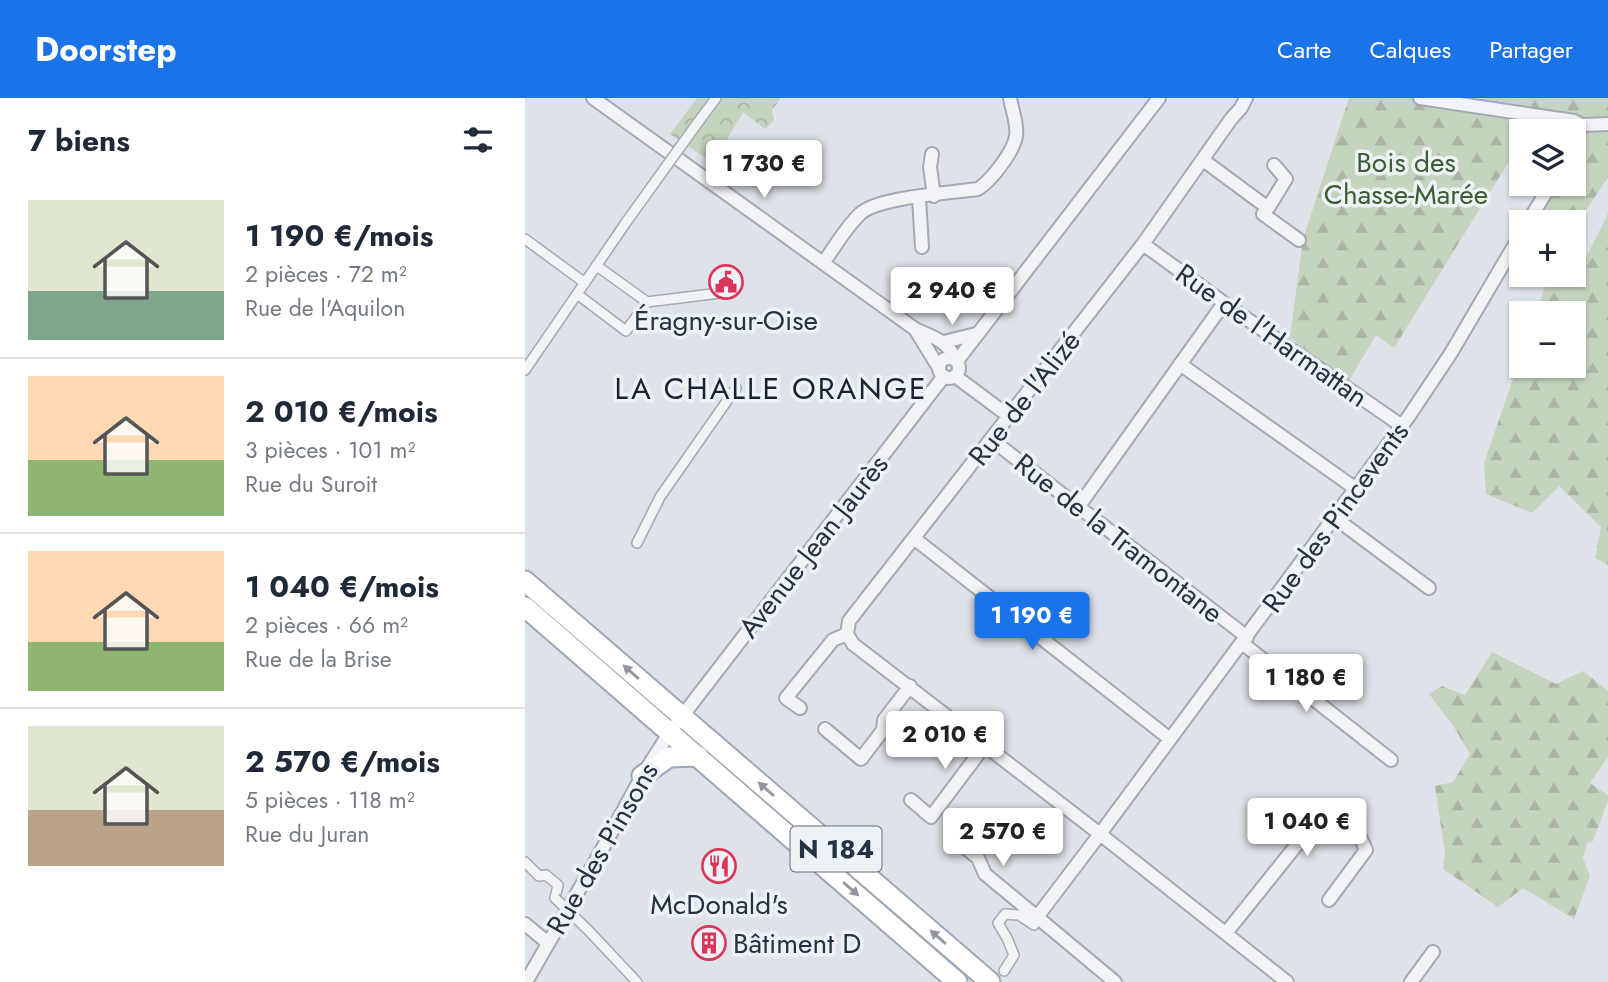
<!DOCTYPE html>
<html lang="fr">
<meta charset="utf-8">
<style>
body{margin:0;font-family:Jost,sans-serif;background:#f6f6f7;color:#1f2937;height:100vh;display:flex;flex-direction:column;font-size:26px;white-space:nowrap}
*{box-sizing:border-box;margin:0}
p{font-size:23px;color:#747a83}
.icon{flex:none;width:38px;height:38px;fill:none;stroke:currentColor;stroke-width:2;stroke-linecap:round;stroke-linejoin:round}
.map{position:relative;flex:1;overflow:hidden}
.panel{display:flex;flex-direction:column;background:#fff;width:525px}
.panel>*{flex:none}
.fabs{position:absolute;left:984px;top:21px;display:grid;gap:14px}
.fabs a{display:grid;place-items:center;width:77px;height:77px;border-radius:0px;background:#fff;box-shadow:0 2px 5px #0004;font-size:35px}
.price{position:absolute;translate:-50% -60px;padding:0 16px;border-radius:7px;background:#fff;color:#222;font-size:23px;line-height:46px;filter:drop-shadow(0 2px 4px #0008)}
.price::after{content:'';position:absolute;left:50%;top:42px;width:21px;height:16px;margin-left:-10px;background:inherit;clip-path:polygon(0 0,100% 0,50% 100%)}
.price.current{background:#1a73e8;color:#fff}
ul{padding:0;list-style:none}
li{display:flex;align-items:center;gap:21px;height:175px;padding:0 28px}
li+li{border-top:2px solid #e0e1e3}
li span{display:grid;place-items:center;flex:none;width:196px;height:140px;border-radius:0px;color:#555}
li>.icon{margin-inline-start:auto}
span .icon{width:84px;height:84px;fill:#fffc;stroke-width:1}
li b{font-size:30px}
h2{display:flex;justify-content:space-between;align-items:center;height:84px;padding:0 28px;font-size:30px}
header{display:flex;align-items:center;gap:42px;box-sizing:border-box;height:98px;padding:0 35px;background:#1a73e8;color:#fff}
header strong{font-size:33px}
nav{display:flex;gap:38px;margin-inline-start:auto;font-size:24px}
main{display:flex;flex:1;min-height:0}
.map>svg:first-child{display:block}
.forest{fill:url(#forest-firs)}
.park{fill:url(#park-crowns)}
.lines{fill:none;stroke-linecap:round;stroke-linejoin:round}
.pedestrian-casing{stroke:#a3aab3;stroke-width:12}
.minor-casing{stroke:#a3aab3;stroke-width:16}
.primary-casing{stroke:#9ca8b6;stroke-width:23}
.pedestrian{stroke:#f1f3f7;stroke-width:9}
.minor{stroke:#f1f3f7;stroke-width:12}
.primary{stroke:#fff;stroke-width:19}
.pedestrian-bridge-casing{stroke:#a3aab3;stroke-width:12;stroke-linecap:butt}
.pedestrian-bridge{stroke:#f1f3f7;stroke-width:9}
.oneway{fill:#9298a0}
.labels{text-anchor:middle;stroke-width:7;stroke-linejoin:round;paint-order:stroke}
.shield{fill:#edf2f6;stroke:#616c77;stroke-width:2}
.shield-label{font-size:26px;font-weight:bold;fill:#253241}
.park-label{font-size:28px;fill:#3d5e31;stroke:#edf2f6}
.poi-label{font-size:28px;fill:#253241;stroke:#edf2f6}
.street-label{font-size:28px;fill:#253241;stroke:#edf2f6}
.neighbourhood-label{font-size:30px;letter-spacing:2px;fill:#182232;stroke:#edf2f6}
</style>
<header>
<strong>Doorstep</strong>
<nav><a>Carte</a><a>Calques</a><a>Partager</a></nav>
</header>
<main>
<section class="panel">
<h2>7 biens<svg class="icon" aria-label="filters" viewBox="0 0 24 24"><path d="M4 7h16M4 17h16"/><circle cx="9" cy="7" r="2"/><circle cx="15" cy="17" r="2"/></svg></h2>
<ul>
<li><span style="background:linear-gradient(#dfe7d0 65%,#7fa58c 0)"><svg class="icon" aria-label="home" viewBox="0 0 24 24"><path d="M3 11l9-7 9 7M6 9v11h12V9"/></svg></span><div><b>1 190 €/mois</b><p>2 pièces · 72 m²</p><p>Rue de l'Aquilon</p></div></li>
<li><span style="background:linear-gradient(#ffd9b3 60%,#8fb573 0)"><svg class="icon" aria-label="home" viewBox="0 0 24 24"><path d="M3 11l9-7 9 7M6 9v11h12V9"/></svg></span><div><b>2 010 €/mois</b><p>3 pièces · 101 m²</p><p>Rue du Suroit</p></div></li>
<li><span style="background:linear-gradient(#ffd9b3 65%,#8fb573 0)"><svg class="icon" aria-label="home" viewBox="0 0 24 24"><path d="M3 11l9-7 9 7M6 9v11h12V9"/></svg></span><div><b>1 040 €/mois</b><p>2 pièces · 66 m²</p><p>Rue de la Brise</p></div></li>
<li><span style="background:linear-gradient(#dfe7d0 60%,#b9a48a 0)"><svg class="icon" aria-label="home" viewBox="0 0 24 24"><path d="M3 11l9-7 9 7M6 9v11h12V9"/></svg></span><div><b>2 570 €/mois</b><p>5 pièces · 118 m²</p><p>Rue du Juran</p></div></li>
</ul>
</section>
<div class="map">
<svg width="1083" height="884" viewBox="0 0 1083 884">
<defs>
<pattern id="forest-firs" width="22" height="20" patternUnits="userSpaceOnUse" patternTransform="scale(1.75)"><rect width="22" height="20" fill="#c5d4be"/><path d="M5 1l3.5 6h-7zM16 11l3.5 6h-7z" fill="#a9b6a4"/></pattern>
<pattern id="park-crowns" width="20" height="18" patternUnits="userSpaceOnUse" patternTransform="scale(1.75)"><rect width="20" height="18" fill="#c5d4be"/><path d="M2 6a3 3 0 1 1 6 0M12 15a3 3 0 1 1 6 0" fill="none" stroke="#a9b6a4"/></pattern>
</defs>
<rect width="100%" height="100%" fill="#dee3e9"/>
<path class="forest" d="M 824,0 L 1083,0 L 1083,79 L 1049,131 L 1048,124 L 1009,124 L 1028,86 L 1048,86 L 1048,42 L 1054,28 L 1008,24 L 1002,33 L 996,33 L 996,44 L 869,250 L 851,237 L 823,284 L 765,239 L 778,141 Z
M 1083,116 L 1083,467 L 1070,460 L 1076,429 L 1034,388 L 1007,415 L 961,396 L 959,365 L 996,258 L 996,268 L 1048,268 L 1048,215 L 1011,215 L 1024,177 L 1048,177 L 1048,164 L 1061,159 Z
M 967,554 L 1031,586 L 1058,573 L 1083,593 L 1083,659 L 1065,685 L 1083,697 L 1083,702 L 1068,743 L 1062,745 L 1058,760 L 1065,778 L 1049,821 L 998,790 L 973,809 L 918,771 L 920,756 L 910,688 L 928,684 L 945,656 L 929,629 L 904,596 L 917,588 L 940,597 Z"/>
<path class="park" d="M 172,0 L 256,0 L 247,12 L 249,22 L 240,31 L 218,14 L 188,65 L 145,36 Z"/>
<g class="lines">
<g class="pedestrian-casing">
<path id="pedestrian" d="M 171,27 L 191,0
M 0,141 L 60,185
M 52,196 L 101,233 L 122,204 L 72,168
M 122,204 L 203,194 L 208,189
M 0,272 L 102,123
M 112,445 L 135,399 L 211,290
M 0,764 L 14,778 L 21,777 L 33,787 L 30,800
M 64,833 L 112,884
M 479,873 L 489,857 L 482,840 L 473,825 L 480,816 L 494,817 L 509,827 L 512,819"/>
</g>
<g class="minor-casing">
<path id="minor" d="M 68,0 L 390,231 C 408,239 423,243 431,262
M 895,0 L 1049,23 L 1057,27 L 1083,26
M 1048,47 L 1057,27
M 407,56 L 405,69 L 409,98
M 678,62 L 743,110 L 738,116 L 774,142
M 394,100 L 397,149
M 743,110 L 761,81 L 749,67
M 1003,124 L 1026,86
M 618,146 L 699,205 L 877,328
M 298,165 C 310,149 321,129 335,116 C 352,99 426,95 453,91 C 466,83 489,53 491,38 C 493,26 487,12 485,0
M 390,231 L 414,270
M 419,244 L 451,236
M414 270a10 10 0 1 1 20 0a10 10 0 1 1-20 0Z
M 432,263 L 634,0
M 655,266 L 831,391
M 430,278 L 485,319
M 467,342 L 722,539
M 554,408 L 699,205
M 810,420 L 904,490
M 390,441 L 645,641
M 322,536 L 324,523 L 618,146 L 706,21 L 716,10 L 721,0
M 322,536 L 328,546 L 575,736 L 512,819 L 590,884
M 717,545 L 866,662
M 275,610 L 261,600 L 308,542 L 322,536
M 300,631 L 336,661 L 358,632 L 359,622 L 385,588
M 386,702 L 406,719 L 460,647
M 429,740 L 453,760 L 460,776 L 512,819
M 0,826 L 23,845
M 701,835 L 794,719 L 800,716 L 805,717 L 836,741 L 841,752 L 804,802
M 1,884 L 74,757 L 117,678 L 145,634 L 419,278
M 762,884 L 575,736 L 884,318 L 926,255 L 996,136
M 886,884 L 908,854"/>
</g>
<g class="primary-casing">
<path id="primary" d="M 0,483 L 465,884
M 0,509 L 432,884
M 117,678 L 144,659 L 173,658"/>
</g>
<use href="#pedestrian" class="pedestrian"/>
<use href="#minor" class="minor"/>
<use href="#primary" class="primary"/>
<g class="pedestrian-bridge-casing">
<path id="pedestrian-bridge" d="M 102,123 L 171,27
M 30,800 L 64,833"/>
</g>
<use href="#pedestrian-bridge" class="pedestrian-bridge"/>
</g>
<defs><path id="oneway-solid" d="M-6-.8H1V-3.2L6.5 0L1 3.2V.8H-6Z" transform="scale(1.75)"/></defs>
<g class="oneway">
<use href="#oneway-solid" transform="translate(106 574) rotate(-139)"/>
<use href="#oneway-solid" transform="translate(241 691) rotate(-139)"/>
<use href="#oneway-solid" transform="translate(326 791) rotate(41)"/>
<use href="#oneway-solid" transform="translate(413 839) rotate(-139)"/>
</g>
<defs>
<g id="civic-ring" transform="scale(1.75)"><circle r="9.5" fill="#edf2f6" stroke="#db365a" stroke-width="1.5"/><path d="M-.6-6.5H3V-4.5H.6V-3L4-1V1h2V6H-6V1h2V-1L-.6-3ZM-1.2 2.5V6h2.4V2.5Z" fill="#db365a"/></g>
<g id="restaurant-ring" transform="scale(1.75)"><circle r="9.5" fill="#edf2f6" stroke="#db365a" stroke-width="1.5"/><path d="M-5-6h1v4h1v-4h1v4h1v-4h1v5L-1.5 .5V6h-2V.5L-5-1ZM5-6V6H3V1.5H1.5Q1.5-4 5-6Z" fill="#db365a"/></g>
<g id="building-ring" transform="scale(1.75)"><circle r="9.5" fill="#edf2f6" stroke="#db365a" stroke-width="1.5"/><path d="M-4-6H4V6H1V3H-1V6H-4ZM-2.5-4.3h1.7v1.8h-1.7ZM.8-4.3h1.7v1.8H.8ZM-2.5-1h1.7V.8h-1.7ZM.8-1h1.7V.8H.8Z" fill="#db365a"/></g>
</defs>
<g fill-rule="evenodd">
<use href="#civic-ring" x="201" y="184"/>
<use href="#restaurant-ring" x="194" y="768"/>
<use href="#building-ring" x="184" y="845"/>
</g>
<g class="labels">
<rect class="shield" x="265.5" y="728.5" width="91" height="45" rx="5"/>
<g class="shield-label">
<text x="311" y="760">N 184</text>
</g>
<g class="park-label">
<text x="881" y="74">Bois des<tspan x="881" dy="32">Chasse-Marée</tspan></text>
</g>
<g class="poi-label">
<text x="201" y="232">Éragny-sur-Oise</text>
<text x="194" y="816">McDonald's</text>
<text x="208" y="855" text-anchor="start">Bâtiment D</text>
</g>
<g class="street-label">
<text transform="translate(747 237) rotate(35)" y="10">Rue de l'Harmattan</text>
<text transform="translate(499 300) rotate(-52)" y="10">Rue de l'Alizé</text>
<text transform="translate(810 419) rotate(-54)" y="10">Rue des Pincevents</text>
<text transform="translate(594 440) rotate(38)" y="10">Rue de la Tramontane</text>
<text transform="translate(288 448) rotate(-52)" y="10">Avenue Jean Jaurès</text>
<text transform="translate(77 750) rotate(-60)" y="10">Rue des Pinsons</text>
</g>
<g class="neighbourhood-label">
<text x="246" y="301">LA CHALLE ORANGE</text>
</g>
</g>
</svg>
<div class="fabs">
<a><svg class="icon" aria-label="layers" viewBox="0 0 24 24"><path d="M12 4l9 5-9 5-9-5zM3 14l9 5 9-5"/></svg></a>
<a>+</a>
<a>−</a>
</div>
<b class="price" style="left:239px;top:102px">1 730 €</b>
<b class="price" style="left:427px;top:229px">2 940 €</b>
<b class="price current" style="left:507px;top:554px">1 190 €</b>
<b class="price" style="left:781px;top:616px">1 180 €</b>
<b class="price" style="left:420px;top:673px">2 010 €</b>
<b class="price" style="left:782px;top:760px">1 040 €</b>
<b class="price" style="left:478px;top:770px">2 570 €</b>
</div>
</main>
